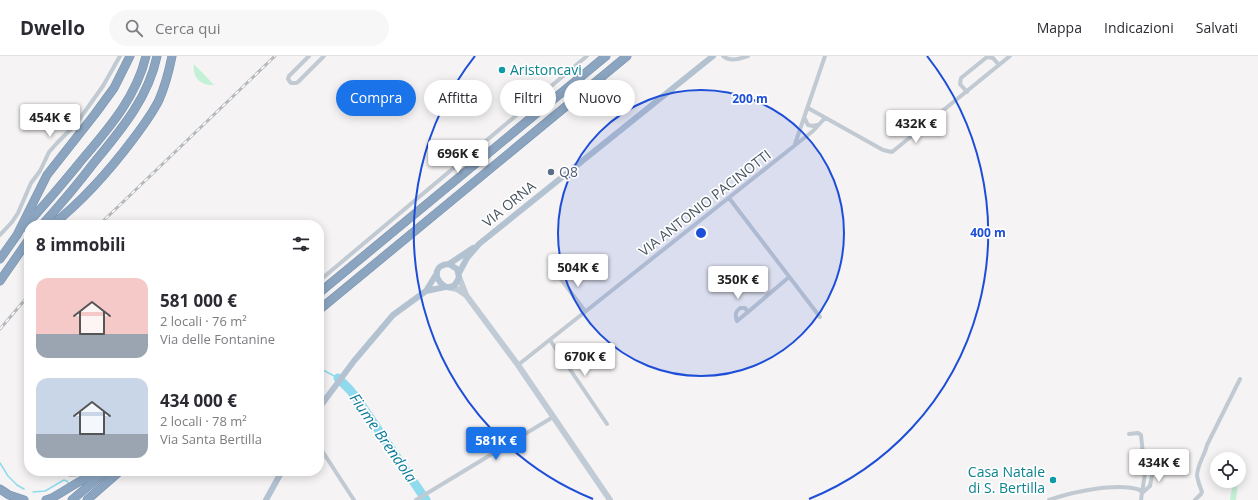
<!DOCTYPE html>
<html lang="it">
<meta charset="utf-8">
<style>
body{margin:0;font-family:"Open Sans",sans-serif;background:#f7f7f7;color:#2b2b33;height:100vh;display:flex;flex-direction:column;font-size:15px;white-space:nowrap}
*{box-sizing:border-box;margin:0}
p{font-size:13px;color:#7c7c81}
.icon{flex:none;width:22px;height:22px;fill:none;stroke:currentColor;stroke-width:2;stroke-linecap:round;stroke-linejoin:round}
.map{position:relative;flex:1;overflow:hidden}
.details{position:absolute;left:24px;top:164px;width:300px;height:256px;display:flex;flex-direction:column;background:#fff;border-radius:16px;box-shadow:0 2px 10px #0003}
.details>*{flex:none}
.banner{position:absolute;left:336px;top:24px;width:380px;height:36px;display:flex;gap:8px}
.tools{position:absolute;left:1210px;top:396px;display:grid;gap:8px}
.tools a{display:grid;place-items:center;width:36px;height:36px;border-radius:50%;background:#fff;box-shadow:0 2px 10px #0003;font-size:20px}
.price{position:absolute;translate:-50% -34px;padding:0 9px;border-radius:4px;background:#fff;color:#222;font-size:13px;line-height:26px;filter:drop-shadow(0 1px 2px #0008)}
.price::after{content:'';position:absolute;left:50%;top:24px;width:12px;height:9px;margin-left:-6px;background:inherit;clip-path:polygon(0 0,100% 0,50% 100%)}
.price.active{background:#1a73e8;color:#fff}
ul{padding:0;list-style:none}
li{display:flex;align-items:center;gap:12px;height:100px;padding:0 12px}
li span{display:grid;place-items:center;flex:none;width:112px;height:80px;border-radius:12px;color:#555}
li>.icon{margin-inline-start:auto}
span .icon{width:48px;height:48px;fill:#fffc;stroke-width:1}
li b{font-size:17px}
h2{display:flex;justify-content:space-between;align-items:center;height:48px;padding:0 12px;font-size:17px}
.tag{padding:0 14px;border-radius:18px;background:#fff;box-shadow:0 2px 10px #0003;font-size:14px;line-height:36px}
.tag.active{background:#1a73e8;color:#fff}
header{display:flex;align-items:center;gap:24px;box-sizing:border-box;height:56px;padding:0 20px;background:#fff;border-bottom:1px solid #e1e1e2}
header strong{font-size:19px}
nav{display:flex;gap:22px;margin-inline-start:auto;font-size:14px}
.search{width:280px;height:36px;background:#f7f7f7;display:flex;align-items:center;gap:10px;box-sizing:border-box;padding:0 14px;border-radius:22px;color:#7c7c81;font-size:15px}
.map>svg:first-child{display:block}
.green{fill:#c3f1d5}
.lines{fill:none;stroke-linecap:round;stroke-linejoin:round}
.stream{stroke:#90daee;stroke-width:1.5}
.river{stroke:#90daee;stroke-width:9}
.motorway-casing{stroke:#7690ad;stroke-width:9}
.minor{stroke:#c1cad2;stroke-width:4}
.secondary{stroke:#c1cbd6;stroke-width:6}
.primary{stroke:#b3c2d1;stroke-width:6}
.motorway{stroke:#8ba5c1;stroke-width:8}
.rail-casing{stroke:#b5b8bd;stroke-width:3}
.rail{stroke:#fff;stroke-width:1.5;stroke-dasharray:4.5;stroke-linecap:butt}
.ring{fill:none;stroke:#1d4ed8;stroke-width:2}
.culture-dot{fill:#0f9aa8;stroke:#fff;stroke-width:1.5}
.service-dot{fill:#5c6f8a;stroke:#fff;stroke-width:1.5}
.labels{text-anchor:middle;stroke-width:3.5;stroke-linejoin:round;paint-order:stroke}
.culture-label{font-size:14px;fill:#0d838f;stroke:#fff;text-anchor:start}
.service-label{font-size:14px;fill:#4e5e75;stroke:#fff;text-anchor:start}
.street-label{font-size:14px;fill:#4a5661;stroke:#fff}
.water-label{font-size:15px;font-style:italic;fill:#0c7c9b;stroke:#fff}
.centre{fill:#1d4ed8;stroke:#fff;stroke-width:2}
.ring-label{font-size:12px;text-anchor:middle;font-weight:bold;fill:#1d4ed8;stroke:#fff;stroke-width:3.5;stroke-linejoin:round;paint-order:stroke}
</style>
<header>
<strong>Dwello</strong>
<div class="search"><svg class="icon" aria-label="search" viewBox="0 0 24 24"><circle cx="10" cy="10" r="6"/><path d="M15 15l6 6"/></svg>Cerca qui</div>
<nav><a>Mappa</a><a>Indicazioni</a><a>Salvati</a></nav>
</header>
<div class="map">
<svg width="1258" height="444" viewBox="0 0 1258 444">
<rect width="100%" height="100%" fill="#f5f3f3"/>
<path class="green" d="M 194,8 L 214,29 C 200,30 192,21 194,8 Z
M 1233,425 L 1238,425 L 1236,444 L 1230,444 Z"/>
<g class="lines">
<path class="stream" d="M 323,314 L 338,322
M 0,407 L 8,420 L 17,429 L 24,433
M 33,436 L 45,435 L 64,424 L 67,425 L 68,427"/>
<path class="river" d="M 338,322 L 350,334 L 358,344 L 426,444"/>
<g class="motorway-casing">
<path id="motorway" d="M 42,169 C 60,149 77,129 93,108 C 120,75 148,43 157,0
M 52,169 C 84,144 110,114 134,82 C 143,70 152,58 159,44 C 165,30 169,15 172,0
M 23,172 C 44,150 62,128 81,105 C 108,73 136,42 146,0
M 0,203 L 17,179 L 47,119 L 95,58 L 114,32 L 130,0
M 0,225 L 29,183
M 319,237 L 606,0
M 319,254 L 627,0
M 0,433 L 9,439 L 24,444
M 46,444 L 52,442 L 97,415
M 72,444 L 106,415
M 87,444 L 120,415"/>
</g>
<path class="minor" d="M 309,0 L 289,20 L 288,23 L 291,27 L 296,27 L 298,26 L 324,0
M 723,0 C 730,6 739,3 748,0
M 967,36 L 960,28 L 961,22 L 987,1 L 993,2 L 999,9
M 808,52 L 883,94 L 892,96 L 1010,0
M 805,63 L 808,69 L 813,70 L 817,69
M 795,88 L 825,0
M 729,142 L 820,261
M 0,179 L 12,166 L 18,157 L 31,127 L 40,115 L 49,96 L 57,87 L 76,68 L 103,30 L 120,0
M 557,218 L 585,255
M 319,225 L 587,0
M 748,256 L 737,265 C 735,259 735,256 740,252 L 745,252 L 748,256 L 789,221
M 550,284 L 607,368
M 518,309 L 794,90 L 813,75 L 825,62
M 319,390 L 354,444
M 70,419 L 76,419 L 81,415
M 416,444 L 553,361
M 1049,444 C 1072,436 1117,426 1140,434 L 1142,437 L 1145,417 L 1141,379 L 1138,377 L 1129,378
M 1141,444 L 1142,437 L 1150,430 L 1155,404
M 1195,444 L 1201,438 L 1202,436 C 1200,431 1198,425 1197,420 C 1197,409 1205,399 1207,389 L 1240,323"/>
<path class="secondary" d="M 459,221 L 466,239
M 447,231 L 457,233 L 466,239 L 518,309 L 610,444"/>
<path class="primary" d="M 449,208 L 457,213 L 459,221 C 450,249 420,210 449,208 L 473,192
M 459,217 L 467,202 L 479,188 L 713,0
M 426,235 L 445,231
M 319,352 L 354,305 L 393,259 L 426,235 L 437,217
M 266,444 L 282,415"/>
<use href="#motorway" class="motorway"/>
<g class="rail-casing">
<path id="rail" d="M 99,169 L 275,0
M 0,273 L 29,239"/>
</g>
<use href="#rail" class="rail"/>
</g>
<circle cx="701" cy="177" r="143" fill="#1d4ed8" fill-opacity=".12"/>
<g class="ring">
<circle cx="701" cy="177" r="143"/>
<path d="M593 443A287 287 0 0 1 475 0M927 0A287 287 0 0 1 809 443"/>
</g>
<g class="culture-dot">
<circle cx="502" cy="14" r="4"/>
<circle cx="1053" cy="424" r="4"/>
</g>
<circle class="service-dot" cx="551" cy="116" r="4"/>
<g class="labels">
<g class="culture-label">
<text x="510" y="19">Aristoncavi</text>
<text x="1045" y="421" text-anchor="end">Casa Natale<tspan x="1045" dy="16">di S. Bertilla</tspan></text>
</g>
<g class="service-label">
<text x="559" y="121">Q8</text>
</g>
<g class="street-label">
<text transform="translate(705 147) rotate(-38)" y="5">VIA ANTONIO PACINOTTI</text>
<text transform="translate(509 148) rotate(-39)" y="5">VIA ORNA</text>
</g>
<g class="water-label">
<text transform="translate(383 382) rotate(55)" y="5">Fiume Brendola</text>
</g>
</g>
<circle cx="701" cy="177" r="6" class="centre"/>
<g class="ring-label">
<text x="750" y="47">200 m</text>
<text x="988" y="181">400 m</text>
</g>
</svg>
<div class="tools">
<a><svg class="icon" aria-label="locate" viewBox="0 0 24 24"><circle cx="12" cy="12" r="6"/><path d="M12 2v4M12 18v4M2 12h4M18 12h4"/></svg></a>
</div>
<b class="price" style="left:50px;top:82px">454K €</b>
<b class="price" style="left:916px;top:88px">432K €</b>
<b class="price" style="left:458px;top:118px">696K €</b>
<b class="price" style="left:578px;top:232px">504K €</b>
<b class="price" style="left:738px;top:244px">350K €</b>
<b class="price" style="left:585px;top:321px">670K €</b>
<b class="price active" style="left:496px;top:405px">581K €</b>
<b class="price" style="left:1159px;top:427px">434K €</b>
<div class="banner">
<a class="tag active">Compra</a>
<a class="tag">Affitta</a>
<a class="tag">Filtri</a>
<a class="tag">Nuovo</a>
</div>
<section class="details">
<h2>8 immobili<svg class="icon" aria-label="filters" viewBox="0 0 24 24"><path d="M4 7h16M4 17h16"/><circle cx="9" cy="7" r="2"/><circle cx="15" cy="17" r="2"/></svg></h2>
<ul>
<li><span style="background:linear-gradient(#f6c9c9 70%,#9aa5b1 0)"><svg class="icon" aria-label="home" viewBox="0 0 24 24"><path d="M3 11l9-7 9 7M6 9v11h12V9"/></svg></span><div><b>581 000 €</b><p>2 locali · 76 m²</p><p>Via delle Fontanine</p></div></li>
<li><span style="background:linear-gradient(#c9d6e8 70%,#9aa5b1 0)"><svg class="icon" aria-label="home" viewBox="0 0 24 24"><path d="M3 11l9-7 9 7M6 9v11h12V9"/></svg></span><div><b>434 000 €</b><p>2 locali · 78 m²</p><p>Via Santa Bertilla</p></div></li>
</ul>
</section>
</div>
